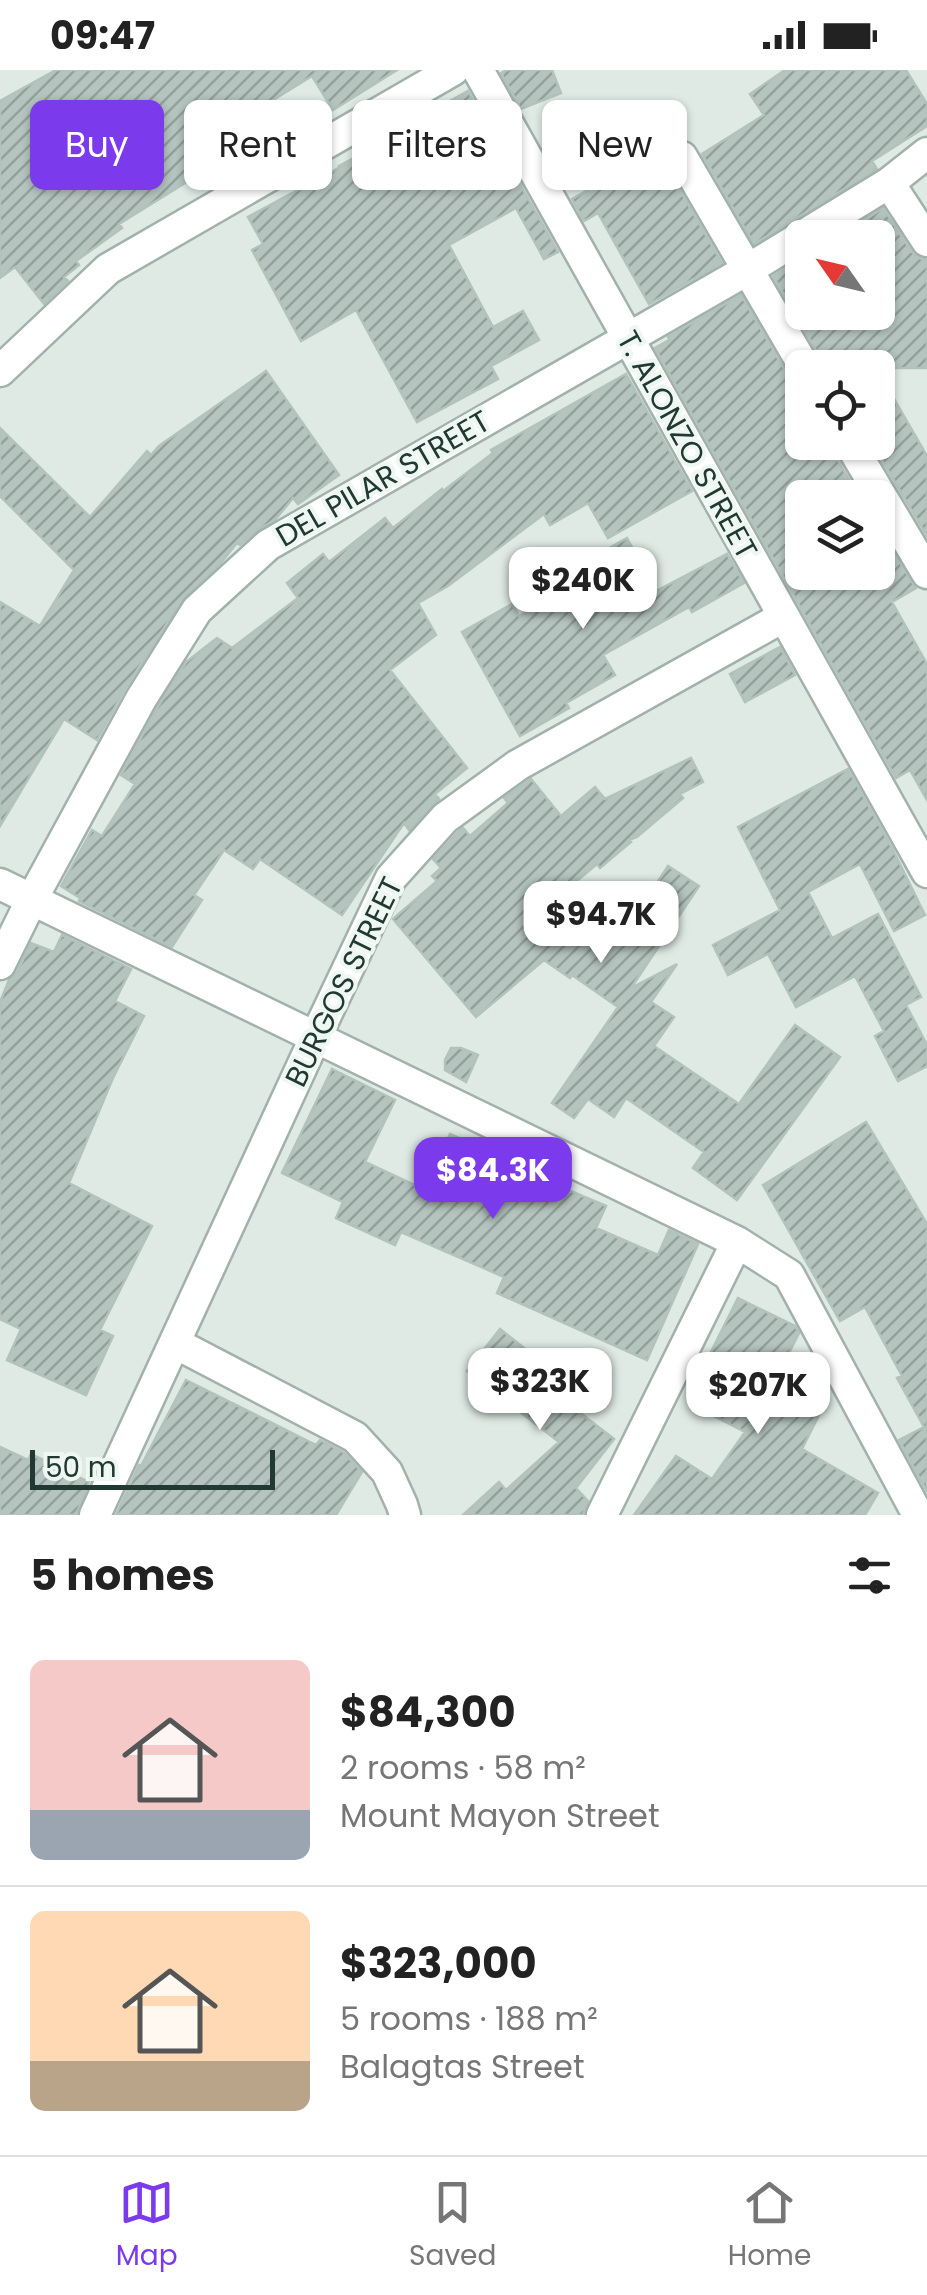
<!DOCTYPE html>
<meta charset="utf-8">
<style>
body{margin:0;font-family:Poppins,sans-serif;background:#f2f2f2;color:#222;height:100vh;display:flex;flex-direction:column;font-size:38px;white-space:nowrap}
*{box-sizing:border-box;margin:0}
p{font-size:32px;color:#767676}
.icon{flex:none;width:55px;height:55px;fill:none;stroke:currentColor;stroke-width:2;stroke-linecap:round;stroke-linejoin:round}
.map{position:relative;height:1445px;overflow:hidden}
.details{display:flex;flex-direction:column;background:#fff;flex:1}
.details>*{flex:none}
.banner{position:absolute;left:30px;top:30px;width:868px;height:90px;display:flex;gap:20px}
.needle{width:65px;rotate:304deg}
.fabs{position:absolute;left:785px;top:150px;display:grid;gap:20px}
.fabs a{display:grid;place-items:center;width:110px;height:110px;border-radius:15px;background:#fff;box-shadow:0 2px 8px #0004;font-size:50px}
.scale{position:absolute;left:30px;bottom:25px;width:245px;box-sizing:border-box;padding-left:10px;border:5px solid #213932;border-top:0;font-size:28px;line-height:35px;white-space:nowrap;color:#213932;-webkit-text-stroke:8px #eff7f3;paint-order:stroke}
.price{position:absolute;translate:-50% -85px;padding:0 22px;border-radius:20px;background:#fff;color:#222;font-size:32px;line-height:65px;filter:drop-shadow(0 2px 5px #0008)}
.price::after{content:'';position:absolute;left:50%;top:60px;width:30px;height:22px;margin-left:-15px;background:inherit;clip-path:polygon(0 0,100% 0,50% 100%)}
.price.selected{background:#7c3aed;color:#fff}
ul{padding:0;list-style:none}
li{display:flex;align-items:center;gap:30px;height:250px;padding:0 30px}
li+li{border-top:2px solid #e0e0e0}
li span{display:grid;place-items:center;flex:none;width:280px;height:200px;border-radius:15px;color:#555}
li>.icon{margin-inline-start:auto}
span .icon{width:120px;height:120px;fill:#fffc;stroke-width:1}
li b{font-size:42px}
h2{display:flex;justify-content:space-between;align-items:center;height:120px;padding:0 30px;font-size:42px}
.pill{padding:0 35px;border-radius:15px;background:#fff;box-shadow:0 2px 8px #0004;font-size:35px;line-height:90px}
.pill.selected{background:#7c3aed;color:#fff}
.status{display:flex;justify-content:space-between;align-items:center;height:70px;padding:0 50px;background:#fff;direction:ltr}
.status svg{height:28px;fill:currentColor}
.menu{display:flex;justify-content:space-around;align-items:center;height:140px;border-top:2px solid #e0e0e0;background:#fff;font-size:28px;color:#767676}
.menu a{display:grid;justify-items:center;gap:5px}
.menu .selected{color:#7c3aed}
.map>svg:first-child{display:block}
.building{fill:url(#building-hatch);stroke:#b2c3bb;stroke-width:2.5}
.lines{fill:none;stroke-linecap:round;stroke-linejoin:round}
.minor-casing{stroke:#a2b1ac;stroke-width:35}
.minor{stroke:#fff;stroke-width:30}
.labels{text-anchor:middle;stroke-width:8;stroke-linejoin:round;paint-order:stroke}
.street-label{font-size:30px;fill:#213932;stroke:#eff7f3}
</style>
<div class="status"><b>09:47</b><svg viewBox="0 0 49 12"><path d="M0 12V9h3v3zM5 12V6h3v6zM10 12V3h3v9zM15 12V0h3v12zM26 1h20v11H26zM47 4h2v5h-2z"/></svg></div>
<div class="map">
<svg width="927" height="1445" viewBox="0 0 927 1445">
<defs>
<pattern id="building-hatch" width="6" height="6" patternUnits="userSpaceOnUse" patternTransform="scale(2.5)"><rect width="6" height="6" fill="#b5c4be"/><path d="M-1 1l2-2M0 6l6-6M5 7l2-2" fill="none" stroke="#93a09b"/></pattern>
</defs>
<rect width="100%" height="100%" fill="#dfeae5"/>
<path class="building" d="M 56,0 L 397,0 L 333,40 L 312,6 L 239,51 L 251,72 L 119,154 L 122,158 L 76,191 L 79,195 L 64,207 L 68,211 L 44,234 L 15,197 L 0,208 L 0,31 Z
M 507,0 L 552,0 L 561,23 L 521,39 L 501,3 Z
M 785,0 L 906,0 L 927,34 L 927,56 L 872,91 L 877,99 L 754,174 L 702,84 L 764,45 L 750,24 Z
M 468,21 L 558,182 L 544,189 L 516,138 L 449,175 L 493,257 L 523,241 L 539,270 L 491,296 L 498,309 L 417,352 L 356,240 L 301,271 L 252,180 L 263,174 L 248,147 L 340,97 L 339,96 L 385,71 L 383,68 Z
M 667,75 L 663,86 L 666,96 L 722,193 L 649,234 L 598,143 L 584,151 L 572,129 Z
M 883,138 L 912,182 L 919,188 L 927,190 L 927,298 L 824,298 L 821,289 L 803,258 L 830,242 L 878,242 L 878,168 L 836,168 Z
M 802,188 L 802,256 L 773,206 Z
M 741,225 L 789,307 L 795,314 L 802,316 L 802,372 L 830,372 L 833,382 L 860,428 L 802,428 L 802,502 L 878,502 L 878,457 L 916,518 L 892,532 L 927,594 L 927,730 L 910,700 L 896,708 L 655,278 L 669,270 L 668,267 Z
M 266,301 L 339,405 L 298,434 L 293,428 L 275,450 L 256,461 L 240,475 L 237,473 L 220,494 L 184,527 L 125,619 L 97,670 L 64,649 L 0,756 L 0,532 L 40,556 L 74,500 L 0,426 L 0,358 L 90,447 L 147,381 L 151,385 L 159,376 Z
M 626,304 L 692,421 L 608,468 L 588,433 L 550,455 L 544,444 L 448,516 L 418,533 L 436,565 L 390,600 L 467,698 L 435,724 L 439,729 L 409,760 L 404,753 L 342,845 L 260,789 L 253,799 L 224,780 L 194,825 L 202,830 L 172,877 L 79,831 L 80,828 L 61,816 L 92,760 L 102,766 L 135,714 L 121,705 L 157,638 L 186,592 L 217,568 L 232,578 L 298,528 L 287,513 L 323,484 L 329,492 L 385,448 L 393,458 L 442,419 L 443,421 L 493,383 L 491,380 Z
M 894,329 L 927,386 L 927,466 L 871,372 L 878,372 L 878,339 Z
M 627,468 L 656,521 L 727,484 L 744,513 L 692,542 L 689,537 L 603,585 L 615,605 L 566,633 L 569,638 L 520,666 L 462,562 L 512,534 L 519,546 L 599,502 L 592,488 Z
M 780,577 L 795,605 L 745,632 L 730,604 Z
M 691,688 L 703,712 L 680,724 L 683,728 L 637,767 L 629,770 L 631,772 L 600,798 L 597,794 L 542,840 L 597,879 L 619,847 L 630,854 L 668,796 L 699,816 L 631,918 L 677,894 L 651,932 L 674,947 L 654,976 L 739,1034 L 795,955 L 840,987 L 737,1130 L 693,1098 L 704,1082 L 626,1028 L 614,1047 L 588,1029 L 574,1048 L 552,1033 L 618,937 L 572,905 L 570,908 L 544,890 L 476,947 L 393,849 L 437,811 L 432,806 L 441,798 L 433,789 L 458,762 L 463,758 L 470,766 L 508,733 L 504,728 L 531,709 L 561,746 L 595,717 L 605,729 Z
M 848,699 L 892,778 L 925,845 L 894,861 L 860,794 L 808,822 L 832,868 L 878,844 L 921,927 L 906,935 L 927,975 L 927,996 L 898,1011 L 875,966 L 884,961 L 855,906 L 796,937 L 768,884 L 728,905 L 713,875 L 780,840 L 738,757 Z
M 62,865 L 131,899 L 115,931 L 144,946 L 113,1008 L 69,1113 L 152,1156 L 100,1260 L 113,1266 L 86,1325 L 7,1290 L 21,1259 L 0,1249 L 0,932 L 9,910 L 17,902 L 31,873 L 54,882 Z
M 451,978 L 461,978 L 478,985 L 466,1012 L 445,1000 L 445,990 Z
M 332,999 L 395,1030 L 365,1092 L 425,1120 L 450,1064 L 541,1104 L 540,1108 L 606,1136 L 596,1158 L 658,1185 L 669,1160 L 698,1174 L 647,1290 L 497,1223 L 504,1207 L 401,1162 L 395,1175 L 336,1148 L 343,1132 L 282,1103 Z
M 866,1052 L 927,1154 L 927,1422 L 899,1370 L 924,1357 L 897,1308 L 902,1306 L 865,1237 L 840,1251 L 763,1115 Z
M 738,1228 L 795,1256 L 799,1263 L 773,1315 L 822,1339 L 802,1379 L 878,1423 L 865,1445 L 634,1445 L 676,1386 L 712,1409 L 745,1362 L 698,1338 L 717,1300 L 705,1294 Z
M 500,1259 L 584,1325 L 574,1338 L 614,1369 L 576,1418 L 588,1431 L 583,1445 L 463,1445 L 499,1412 L 506,1420 L 559,1372 L 467,1301 Z
M 186,1310 L 316,1375 L 320,1370 L 343,1382 L 362,1402 L 336,1445 L 116,1445 L 139,1395 L 141,1396 Z
M 0,1377 L 28,1390 L 31,1384 L 89,1412 L 76,1445 L 0,1445 Z"/>
<g class="lines">
<g class="minor-casing">
<path id="minor" d="M 478,0 L 927,802
M 682,87 L 805,298
M 889,113 L 927,171
M 0,301 L 108,199 L 453,0
M 849,372 L 927,503
M 0,814 L 737,1172 L 789,1205 L 918,1445
M 0,894 L 32,829 L 141,629 L 197,540 L 268,475 L 747,200 L 889,113 L 927,83
M 175,1273 L 355,1367 L 387,1402 L 402,1435 L 405,1445
M 95,1445 L 316,966 L 391,808 L 445,748 L 518,695 L 783,547
M 602,1445 L 737,1172"/>
</g>
<use href="#minor" class="minor"/>
</g>
<g class="labels">
<g class="street-label">
<text transform="translate(687 375) rotate(61)" y="10">T. ALONZO STREET</text>
<text transform="translate(383 409) rotate(-30)" y="10">DEL PILAR STREET</text>
<text transform="translate(344 912) rotate(-64)" y="10">BURGOS STREET</text>
</g>
</g>
</svg>
<div class="fabs">
<a><svg class="needle" viewBox="-14 -14 28 28"><path d="M0-13l5 13h-10z" fill="#e53935"/><path d="M0 13l5-13h-10z" fill="#767676"/></svg></a>
<a><svg class="icon" aria-label="locate" viewBox="0 0 24 24"><circle cx="12" cy="12" r="6"/><path d="M12 2v4M12 18v4M2 12h4M18 12h4"/></svg></a>
<a><svg class="icon" aria-label="layers" viewBox="0 0 24 24"><path d="M12 4l9 5-9 5-9-5zM3 14l9 5 9-5"/></svg></a>
</div>
<div class="scale">50 m</div>
<b class="price" style="left:583px;top:562px">$240K</b>
<b class="price" style="left:601px;top:896px">$94.7K</b>
<b class="price selected" style="left:493px;top:1152px">$84.3K</b>
<b class="price" style="left:540px;top:1363px">$323K</b>
<b class="price" style="left:758px;top:1367px">$207K</b>
<div class="banner">
<a class="pill selected">Buy</a>
<a class="pill">Rent</a>
<a class="pill">Filters</a>
<a class="pill">New</a>
</div>
</div>
<section class="details">
<h2>5 homes<svg class="icon" aria-label="filters" viewBox="0 0 24 24"><path d="M4 7h16M4 17h16"/><circle cx="9" cy="7" r="2"/><circle cx="15" cy="17" r="2"/></svg></h2>
<ul>
<li><span style="background:linear-gradient(#f6c9c9 75%,#9aa5b1 0)"><svg class="icon" aria-label="home" viewBox="0 0 24 24"><path d="M3 11l9-7 9 7M6 9v11h12V9"/></svg></span><div><b>$84,300</b><p>2 rooms · 58 m²</p><p>Mount Mayon Street</p></div></li>
<li><span style="background:linear-gradient(#ffd9b3 75%,#b9a48a 0)"><svg class="icon" aria-label="home" viewBox="0 0 24 24"><path d="M3 11l9-7 9 7M6 9v11h12V9"/></svg></span><div><b>$323,000</b><p>5 rooms · 188 m²</p><p>Balagtas Street</p></div></li>
</ul>
</section>
<nav class="menu">
<a class="selected"><svg class="icon" aria-label="map" viewBox="0 0 24 24"><path d="M3 6l6-2 6 2 6-2v14l-6 2-6-2-6 2zM9 4v14M15 6v14"/></svg>Map</a>
<a><svg class="icon" aria-label="saved" viewBox="0 0 24 24"><path d="M7 4h10v16l-5-4-5 4z"/></svg>Saved</a>
<a><svg class="icon" aria-label="home" viewBox="0 0 24 24"><path d="M3 11l9-7 9 7M6 9v11h12V9"/></svg>Home</a>
</nav>
